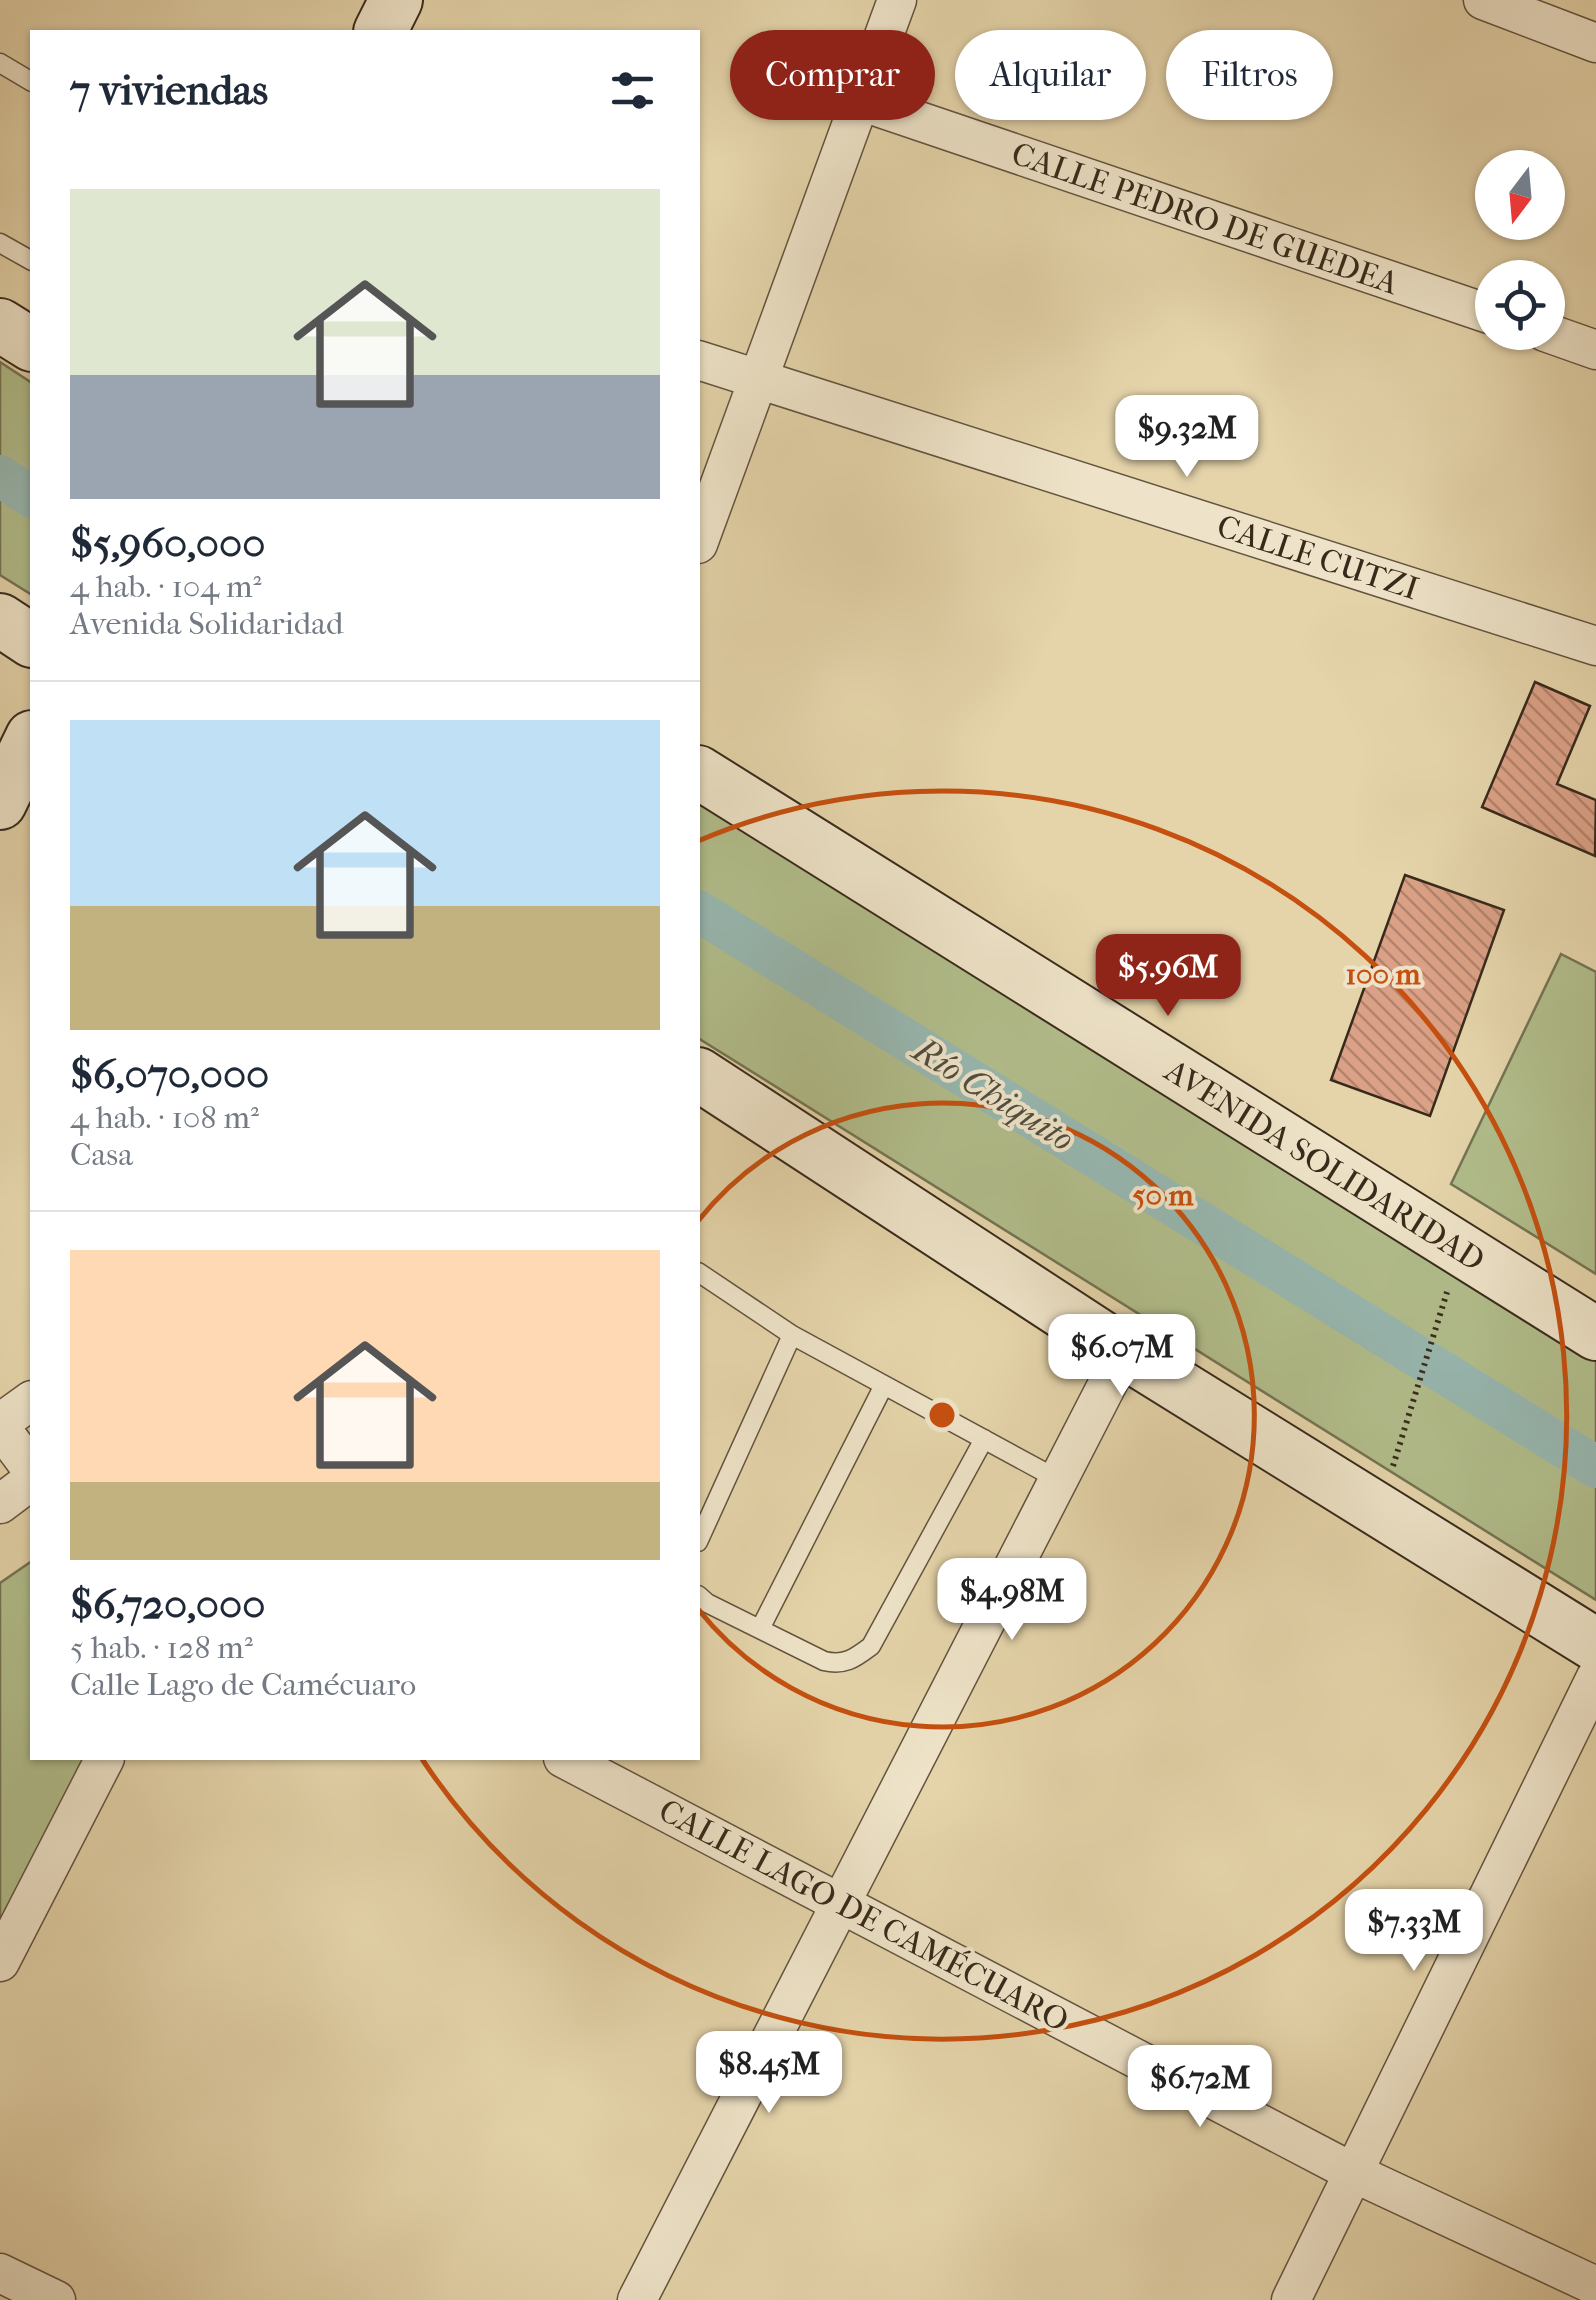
<!DOCTYPE html>
<html lang="es">
<meta charset="utf-8">
<style>
body{margin:0;font-family:"IM FELL French Canon",serif;background:#f6f6f7;color:#1f2937;height:100vh;display:flex;flex-direction:column;font-size:38px;white-space:nowrap}
*{box-sizing:border-box;margin:0}
p{font-size:32px;color:#747a83}
.icon{flex:none;width:55px;height:55px;fill:none;stroke:currentColor;stroke-width:2;stroke-linecap:round;stroke-linejoin:round}
.map{position:relative;flex:1;overflow:hidden}
.details{position:absolute;left:30px;top:30px;width:670px;height:1730px;display:flex;flex-direction:column;background:#fff;border-radius:0px;box-shadow:0 2px 8px #0004}
.details>*{flex:none}
.banner{position:absolute;left:730px;top:30px;width:715px;height:90px;display:flex;gap:20px}
.needle{width:65px;rotate:196deg}
.tools{position:absolute;left:1475px;top:150px;display:grid;gap:20px}
.tools a{display:grid;place-items:center;width:90px;height:90px;border-radius:50%;background:#fff;box-shadow:0 2px 8px #0004;font-size:50px}
.price{position:absolute;translate:-50% -85px;padding:0 22px;border-radius:20px;background:#fff;color:#222;font-size:32px;line-height:65px;filter:drop-shadow(0 2px 5px #0008)}
.price::after{content:'';position:absolute;left:50%;top:60px;width:30px;height:22px;margin-left:-15px;background:inherit;clip-path:polygon(0 0,100% 0,50% 100%)}
.price.active{background:#8f2418;color:#fff}
ul{padding:0;list-style:none}
li{display:grid;align-content:center;gap:20px;height:530px;padding:0 40px}
li+li{border-top:2px solid #e0e1e3}
li span{display:grid;place-items:center;height:310px;border-radius:0px;color:#555}
li>.icon{margin-inline-start:auto}
span .icon{width:180px;height:180px;fill:#fffc;stroke-width:1}
li b{font-size:42px}
h2{display:flex;justify-content:space-between;align-items:center;height:120px;padding:0 40px;font-size:42px}
.tag{padding:0 35px;border-radius:45px;background:#fff;box-shadow:0 2px 8px #0004;font-size:35px;line-height:90px}
.tag.active{background:#8f2418;color:#fff}
.map>svg:first-child{display:block}
.park{fill:#b1bd8b;stroke:#747453;stroke-width:2.5}
.lines{fill:none;stroke-linecap:round;stroke-linejoin:round}
.canal{stroke:#97b7b0;stroke-width:42}
.building{fill:url(#building-back-hatch);stroke:#382a1b;stroke-width:2.5}
.lane-casing{stroke:#63543f;stroke-width:21}
.street-casing{stroke:#63543f;stroke-width:41}
.secondary-casing{stroke:#382a1b;stroke-width:56}
.path{stroke:#382a1b;stroke-width:6;stroke-dasharray:2.5 5;stroke-linecap:butt}
.lane{stroke:#eee3c8;stroke-width:18}
.street{stroke:#eee3c8;stroke-width:38}
.secondary{stroke:#eee3c8;stroke-width:52}
.ring{fill:none;stroke:#c5500f;stroke-width:5}
.labels{text-anchor:middle;stroke-width:8;stroke-linejoin:round;paint-order:stroke}
.street-label{font-size:32px;fill:#382a1b;stroke:#eee3c8}
.water-label{font-size:35px;font-style:italic;fill:#504d40;stroke:#eee3c8}
.centre{fill:#c5500f;stroke:#eee3c8;stroke-width:5}
.ring-label{font-size:30px;text-anchor:middle;font-weight:bold;fill:#c5500f;stroke:#eee3c8;stroke-width:8;stroke-linejoin:round;paint-order:stroke}
</style>
<div class="map">
<svg width="1596" height="2300" viewBox="0 0 1596 2300">
<defs>
<pattern id="building-back-hatch" width="6" height="6" patternUnits="userSpaceOnUse" patternTransform="scale(2.5)"><rect width="6" height="6" fill="#dba186"/><path d="M-1 5l2 2M0 0l6 6M5-1l2 2" fill="none" stroke="#b3836d"/></pattern>
</defs>
<rect width="100%" height="100%" fill="#e5d4aa"/>
<filter id="stains"><feTurbulence type="fractalNoise" baseFrequency=".002" numOctaves="4"/><feColorMatrix values="0 0 0 0 .2 0 0 0 0 .09 0 0 0 0 .02 0 0 0 .5 -.17"/></filter>
<radialGradient id="worn" r=".72"><stop offset=".6" stop-color="#630" stop-opacity="0"/><stop offset="1" stop-color="#630" stop-opacity=".3"/></radialGradient>
<path class="park" d="M 0,362 L 32,383 L 32,595 L 0,575 Z
M 698,792 L 1596,1360 L 1596,1600 L 698,1038 Z
M 1561,954 L 1596,972 L 1596,1274 L 1451,1184 Z
M 32,1561 L 32,1758 L 98,1758 L 0,1938 L 0,1583 Z"/>
<g class="lines">
<path class="canal" d="M 0,476 L 32,497
M 698,911 L 1596,1467"/>
</g>
<path class="building" d="M 1535,682 L 1590,706 L 1557,784 L 1596,800 L 1595,856 L 1482,807 Z
M 1405,875 L 1504,910 L 1430,1116 L 1331,1080 Z"/>
<g class="lines">
<g class="lane-casing">
<path id="lane" d="M 0,63 L 32,82
M 0,243 L 32,261
M 698,1272 L 792,1335
M 698,1542 L 792,1335 L 1059,1480
M 698,1595 L 707,1603 L 824,1661 C 845,1666 855,1658 871,1646 L 984,1439
M 760,1629 L 884,1385"/>
</g>
<g class="street-casing">
<path id="street" d="M 1483,0 L 1596,43
M 860,101 L 1492,315
M 1545,332 L 1596,350
M 698,360 L 1596,646
M 698,544 L 897,0
M 0,1423 L 32,1400
M 0,1427 L 32,1470
M 0,1504 L 32,1480
M 563,1758 L 1354,2173 L 1596,2286
M 0,1962 L 105,1758
M 0,2273 L 56,2300
M 637,2300 L 1124,1352
M 1291,2300 L 1596,1677"/>
</g>
<g class="secondary-casing">
<path id="secondary" d="M 380,32 L 396,0
M 0,325 L 32,345
M 0,620 L 32,641
M 698,772 L 1596,1334
M 0,803 L 32,737
M 698,1074 L 1124,1352 L 1596,1645"/>
</g>
<path class="path" d="M 1393,1466 L 1447,1292"/>
<use href="#lane" class="lane"/>
<use href="#street" class="street"/>
<use href="#secondary" class="secondary"/>
</g>
<g class="ring">
<path d="M698 1221A312 312 0 1 1 698 1609"/>
<path d="M698 841A624 624 0 1 1 422 1759"/>
</g>
<g class="labels">
<g class="street-label">
<text transform="translate(1205 218) rotate(19)" y="11">CALLE PEDRO DE GUEDEA</text>
<text transform="translate(1318 557) rotate(18)" y="11">CALLE CUTZI</text>
<text transform="translate(1325 1165) rotate(32)" y="11">AVENIDA SOLIDARIDAD</text>
<text transform="translate(864 1915) rotate(28)" y="11">CALLE LAGO DE CAMÉCUARO</text>
</g>
<g class="water-label">
<text transform="translate(994 1094) rotate(32)" y="12">Río Chiquito</text>
</g>
</g>
<circle cx="942" cy="1415" r="15" class="centre"/>
<g class="ring-label">
<text x="1383" y="984">100 m</text>
<text x="1163" y="1205">50 m</text>
</g>
<rect width="100%" height="100%" filter="url(#stains)"/>
<rect width="100%" height="100%" fill="url(#worn)"/>
</svg>
<div class="tools">
<a><svg class="needle" viewBox="-14 -14 28 28"><path d="M0-13l5 13h-10z" fill="#e53935"/><path d="M0 13l5-13h-10z" fill="#747a83"/></svg></a>
<a><svg class="icon" aria-label="locate" viewBox="0 0 24 24"><circle cx="12" cy="12" r="6"/><path d="M12 2v4M12 18v4M2 12h4M18 12h4"/></svg></a>
</div>
<b class="price" style="left:1187px;top:480px">$9.32M</b>
<b class="price active" style="left:1168px;top:1019px">$5.96M</b>
<b class="price" style="left:1122px;top:1399px">$6.07M</b>
<b class="price" style="left:1012px;top:1643px">$4.98M</b>
<b class="price" style="left:1414px;top:1974px">$7.33M</b>
<b class="price" style="left:769px;top:2116px">$8.45M</b>
<b class="price" style="left:1200px;top:2130px">$6.72M</b>
<div class="banner">
<a class="tag active">Comprar</a>
<a class="tag">Alquilar</a>
<a class="tag">Filtros</a>
</div>
<section class="details">
<h2>7 viviendas<svg class="icon" aria-label="filters" viewBox="0 0 24 24"><path d="M4 7h16M4 17h16"/><circle cx="9" cy="7" r="2"/><circle cx="15" cy="17" r="2"/></svg></h2>
<ul>
<li><span style="background:linear-gradient(#dfe7d0 60%,#9aa5b1 0)"><svg class="icon" aria-label="home" viewBox="0 0 24 24"><path d="M3 11l9-7 9 7M6 9v11h12V9"/></svg></span><div><b>$5,960,000</b><p>4 hab. · 104 m²</p><p>Avenida Solidaridad</p></div></li>
<li><span style="background:linear-gradient(#bfe0f5 60%,#c2b280 0)"><svg class="icon" aria-label="home" viewBox="0 0 24 24"><path d="M3 11l9-7 9 7M6 9v11h12V9"/></svg></span><div><b>$6,070,000</b><p>4 hab. · 108 m²</p><p>Casa</p></div></li>
<li><span style="background:linear-gradient(#ffd9b3 75%,#c2b280 0)"><svg class="icon" aria-label="home" viewBox="0 0 24 24"><path d="M3 11l9-7 9 7M6 9v11h12V9"/></svg></span><div><b>$6,720,000</b><p>5 hab. · 128 m²</p><p>Calle Lago de Camécuaro</p></div></li>
</ul>
</section>
</div>
